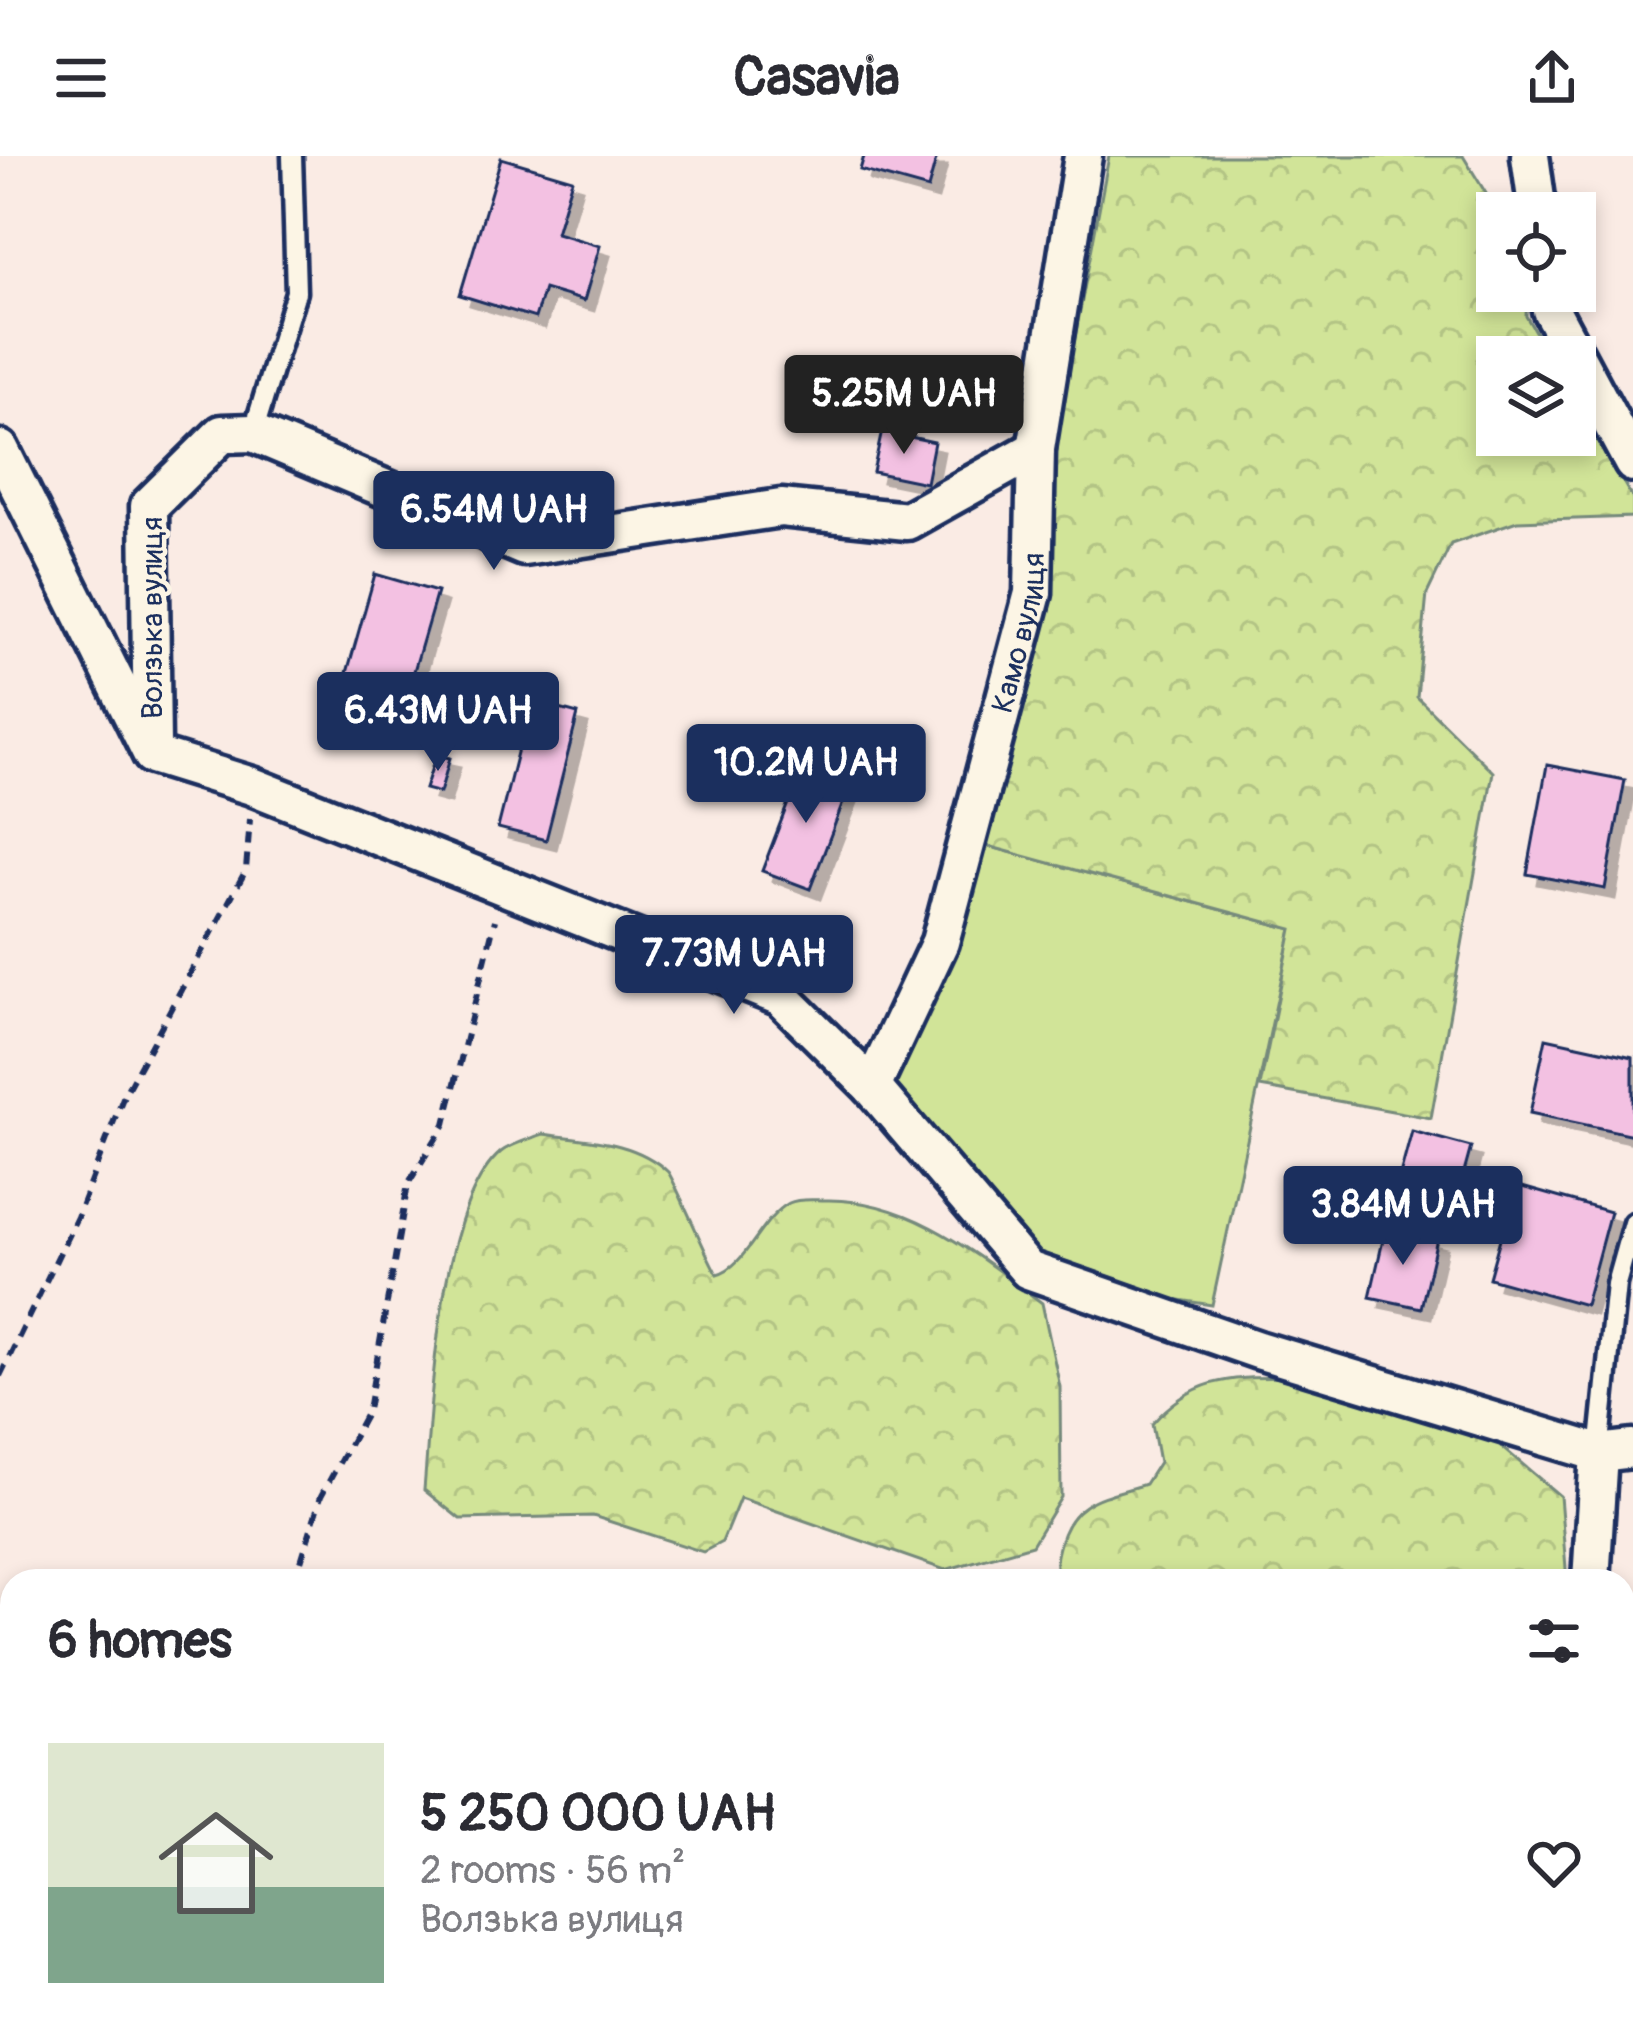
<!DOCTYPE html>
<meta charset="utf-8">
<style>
body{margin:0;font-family:Pangolin,sans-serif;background:#f2f2f3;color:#2b2b33;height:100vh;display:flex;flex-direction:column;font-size:45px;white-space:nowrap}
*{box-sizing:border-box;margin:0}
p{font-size:39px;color:#7c7c81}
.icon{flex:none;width:66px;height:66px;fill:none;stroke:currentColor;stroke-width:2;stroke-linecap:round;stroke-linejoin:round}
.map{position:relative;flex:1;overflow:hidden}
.details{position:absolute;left:0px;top:1413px;width:1635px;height:471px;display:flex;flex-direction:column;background:#fff;border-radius:36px 36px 0 0;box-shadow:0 6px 18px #0003}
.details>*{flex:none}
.tools{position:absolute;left:1476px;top:36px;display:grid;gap:24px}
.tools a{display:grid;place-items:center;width:120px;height:120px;border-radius:0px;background:#fff;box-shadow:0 6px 18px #0003;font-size:60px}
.price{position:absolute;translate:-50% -102px;padding:0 27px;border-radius:12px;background:#1b2f5e;color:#fff;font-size:39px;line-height:78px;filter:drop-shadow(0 3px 6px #0008)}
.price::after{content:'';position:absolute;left:50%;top:72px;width:36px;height:27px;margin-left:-18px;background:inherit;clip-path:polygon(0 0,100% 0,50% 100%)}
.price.active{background:#222;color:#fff}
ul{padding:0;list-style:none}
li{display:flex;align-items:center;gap:36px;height:300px;padding:0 48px}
li span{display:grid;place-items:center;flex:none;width:336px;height:240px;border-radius:0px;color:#555}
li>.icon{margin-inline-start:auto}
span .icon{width:144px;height:144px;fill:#fffc;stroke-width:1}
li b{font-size:51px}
h2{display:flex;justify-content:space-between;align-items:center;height:144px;padding:0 48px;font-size:51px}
header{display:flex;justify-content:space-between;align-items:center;height:156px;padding:0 48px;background:#fff;font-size:54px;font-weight:700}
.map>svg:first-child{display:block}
.green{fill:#d1e498;stroke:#768a7b;stroke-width:3}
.forest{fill:url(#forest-crowns);stroke:#768a7b;stroke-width:3}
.building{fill:#f3c1e2;stroke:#1b2f5e;stroke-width:3;filter:url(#shadow)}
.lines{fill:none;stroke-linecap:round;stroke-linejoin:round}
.service-casing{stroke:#1b2f5e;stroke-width:27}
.minor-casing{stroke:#1b2f5e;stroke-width:45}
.path{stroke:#1b2f5e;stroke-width:6;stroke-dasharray:12 9;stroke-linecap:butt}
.service{stroke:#fcf5e5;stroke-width:18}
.minor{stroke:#fcf5e5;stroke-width:36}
.labels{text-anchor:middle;stroke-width:9;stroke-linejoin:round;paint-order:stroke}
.street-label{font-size:30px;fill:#1b2f5e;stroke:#fcf5e5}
</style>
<header><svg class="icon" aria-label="menu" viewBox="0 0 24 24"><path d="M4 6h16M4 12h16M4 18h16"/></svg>Casavia<svg class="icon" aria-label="share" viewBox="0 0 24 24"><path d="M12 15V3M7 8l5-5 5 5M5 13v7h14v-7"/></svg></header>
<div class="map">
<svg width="1633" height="1883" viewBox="0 0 1633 1883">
<defs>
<pattern id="forest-crowns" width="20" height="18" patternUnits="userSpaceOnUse" patternTransform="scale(3)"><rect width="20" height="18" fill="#d1e498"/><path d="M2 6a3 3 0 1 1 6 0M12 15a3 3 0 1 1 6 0" fill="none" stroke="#b3c485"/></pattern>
<filter id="shadow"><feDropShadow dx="10" dy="10" stdDeviation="0" flood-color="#0004"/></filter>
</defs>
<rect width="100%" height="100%" fill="#faebe4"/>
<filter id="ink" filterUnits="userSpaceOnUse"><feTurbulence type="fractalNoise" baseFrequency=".00833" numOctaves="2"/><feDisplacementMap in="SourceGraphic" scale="24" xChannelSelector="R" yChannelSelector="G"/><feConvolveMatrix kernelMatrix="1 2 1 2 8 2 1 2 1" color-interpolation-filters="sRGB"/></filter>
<g filter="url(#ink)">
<path class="green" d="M 980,688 L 1292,773 L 1212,1149 L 1173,1143 L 1039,1096 L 894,926 L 959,792 Z"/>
<path class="forest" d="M 1109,0 L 1463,0 L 1498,57 L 1497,135 L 1527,135 L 1526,160 L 1550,201 L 1497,201 L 1497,279 L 1575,279 L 1575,244 L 1633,343 L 1633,361 L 1517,365 L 1451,388 L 1427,438 L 1417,541 L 1493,616 L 1431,962 L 1260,931 L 1292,773 L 980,688 Z
M 543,978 C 585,984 635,984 668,1016 C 674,1023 706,1100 717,1118 C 746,1111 760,1063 789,1047 C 799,1042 814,1044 825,1044 C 910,1042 977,1099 1042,1147 L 1060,1231 L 1061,1341 L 1032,1389 L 945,1414 L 740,1342 L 722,1386 L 703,1396 L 593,1360 L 460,1363 L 424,1334 C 431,1253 438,1049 501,996 C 511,988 530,983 543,978 Z
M 1298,1221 L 1468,1262 L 1560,1340 L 1567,1425 L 1060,1425 C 1053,1410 1056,1403 1060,1387 C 1073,1342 1105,1341 1145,1328 L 1159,1306 L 1152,1268 C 1197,1217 1236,1222 1298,1221 Z
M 1200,1872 L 1551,1872 L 1550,1883 L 1207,1883 Z"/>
<path class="building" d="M 864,0 L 937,0 L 928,33 L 860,14 Z
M 501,2 L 572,23 L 556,77 L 600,90 L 584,145 L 544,133 L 535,162 L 460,139 Z
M 882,275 L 934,286 L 926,327 L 873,316 Z
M 375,418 L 437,436 L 398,570 L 337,552 Z
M 530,545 L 578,558 L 546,684 L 498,672 Z
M 436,599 L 450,602 L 440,637 L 425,633 Z
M 803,608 L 851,626 L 810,733 L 762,715 Z
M 1547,609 L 1625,624 L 1605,733 L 1527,718 Z
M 1546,882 L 1633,901 L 1633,979 L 1530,957 Z
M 1412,975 L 1471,991 L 1455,1050 L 1396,1034 Z
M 1515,1029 L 1610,1056 L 1585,1149 L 1489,1122 Z
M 1386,1071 L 1437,1083 L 1421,1152 L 1370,1141 Z"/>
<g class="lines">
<g class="service-casing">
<path id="service" d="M 253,277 L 296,136 L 292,0
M 1599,1297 L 1616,1128 L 1633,1067"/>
</g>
<g class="minor-casing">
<g id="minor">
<path d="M 1530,0 L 1538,57"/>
<path d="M 1549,135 L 1551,154 L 1633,307"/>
<path d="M 0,293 L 152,599 L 252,630 L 781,841 L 872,931 L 1028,1114 L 1258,1194 L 1599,1297 L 1633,1293"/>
<path d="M 152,590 L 149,350 L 222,278 L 253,277 L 524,391 L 781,352 L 907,365 L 1036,293"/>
<path id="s1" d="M 872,931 L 940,786 L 1033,437 L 1036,293 L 1083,0"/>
<path d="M 1591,1425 L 1599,1297"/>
<path d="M 1562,1883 L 1563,1872"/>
</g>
</g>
<path class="path" d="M 0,1220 L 77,1061 L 124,939 L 246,714 L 250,663
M 295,1425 L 321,1340 L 368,1254 L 408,1028 L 445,968 L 495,764
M 0,1754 L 12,1746"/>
<use href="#service" class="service"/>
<use href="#minor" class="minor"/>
</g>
</g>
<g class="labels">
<g class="street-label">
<text transform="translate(152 462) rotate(-90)" y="10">Волзька вулиця</text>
<text dy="10" stroke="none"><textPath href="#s1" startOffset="480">Камо вулиця</textPath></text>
</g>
</g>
</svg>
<div class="tools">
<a><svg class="icon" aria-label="locate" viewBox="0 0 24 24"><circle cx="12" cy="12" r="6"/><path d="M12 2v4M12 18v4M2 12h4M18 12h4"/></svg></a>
<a><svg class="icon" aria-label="layers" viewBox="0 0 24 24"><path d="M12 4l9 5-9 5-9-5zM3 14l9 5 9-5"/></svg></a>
</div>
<b class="price active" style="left:904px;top:301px">5.25M UAH</b>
<b class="price" style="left:494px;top:417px">6.54M UAH</b>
<b class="price" style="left:438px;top:618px">6.43M UAH</b>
<b class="price" style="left:806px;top:670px">10.2M UAH</b>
<b class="price" style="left:734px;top:861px">7.73M UAH</b>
<b class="price" style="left:1403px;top:1112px">3.84M UAH</b>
<section class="details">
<h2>6 homes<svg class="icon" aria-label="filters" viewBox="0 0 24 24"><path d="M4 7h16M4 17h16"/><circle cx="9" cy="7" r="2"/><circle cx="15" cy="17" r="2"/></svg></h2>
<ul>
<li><span style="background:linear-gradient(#dfe7d0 60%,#7fa58c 0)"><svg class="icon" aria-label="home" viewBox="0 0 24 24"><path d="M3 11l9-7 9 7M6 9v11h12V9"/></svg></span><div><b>5 250 000 UAH</b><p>2 rooms · 56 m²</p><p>Волзька вулиця</p></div><svg class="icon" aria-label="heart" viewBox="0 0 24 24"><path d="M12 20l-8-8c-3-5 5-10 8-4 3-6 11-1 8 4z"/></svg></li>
</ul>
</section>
</div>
